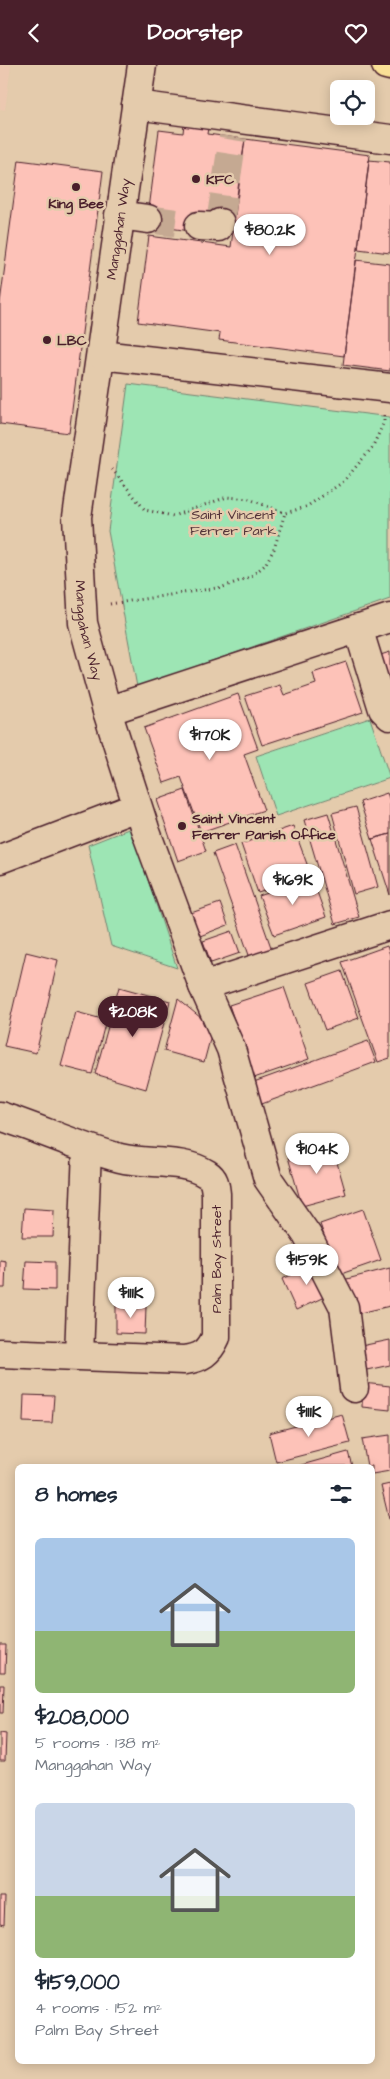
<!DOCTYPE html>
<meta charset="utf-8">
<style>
body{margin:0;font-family:"Architects Daughter",sans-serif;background:#f6f6f7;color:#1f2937;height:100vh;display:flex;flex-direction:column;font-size:19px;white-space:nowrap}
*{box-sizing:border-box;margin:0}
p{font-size:16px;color:#747a83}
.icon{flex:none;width:28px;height:28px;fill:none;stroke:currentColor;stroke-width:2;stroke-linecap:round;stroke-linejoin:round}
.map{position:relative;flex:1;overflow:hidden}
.details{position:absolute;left:15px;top:1399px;width:360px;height:600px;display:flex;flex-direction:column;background:#fff;border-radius:8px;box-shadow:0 2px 12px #0003}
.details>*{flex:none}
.fabs{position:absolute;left:330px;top:15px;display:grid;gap:10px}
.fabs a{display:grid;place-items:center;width:45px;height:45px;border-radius:8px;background:#fff;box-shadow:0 2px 12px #0003;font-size:25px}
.price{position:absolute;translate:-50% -42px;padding:0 11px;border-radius:18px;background:#fff;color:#222;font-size:16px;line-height:32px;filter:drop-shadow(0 1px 2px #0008)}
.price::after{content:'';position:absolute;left:50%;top:30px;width:15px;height:11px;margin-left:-8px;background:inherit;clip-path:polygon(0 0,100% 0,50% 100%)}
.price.on{background:#4a1f2b;color:#fff}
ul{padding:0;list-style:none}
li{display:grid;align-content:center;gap:10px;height:265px;padding:0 20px}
li span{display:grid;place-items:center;height:155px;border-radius:8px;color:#555}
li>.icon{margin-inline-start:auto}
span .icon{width:90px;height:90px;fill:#fffc;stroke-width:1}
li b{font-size:21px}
h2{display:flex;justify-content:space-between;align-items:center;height:60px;padding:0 20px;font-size:21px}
header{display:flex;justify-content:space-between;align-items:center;height:65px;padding:0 20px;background:#4a1f2b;color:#fff;font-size:22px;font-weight:700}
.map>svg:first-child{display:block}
.built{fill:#ecc8b0}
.green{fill:#9de5b4;stroke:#748270}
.building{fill:#fdc2b8;stroke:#4a1f2b}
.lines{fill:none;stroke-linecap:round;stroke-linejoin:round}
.minor-tunnel{stroke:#c5a992;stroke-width:28;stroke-dasharray:28 14;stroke-linecap:butt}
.minor-casing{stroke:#4a1f2b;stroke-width:31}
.major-casing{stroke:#4a1f2b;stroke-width:31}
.path{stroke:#4a1f2b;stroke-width:3;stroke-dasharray:1 4;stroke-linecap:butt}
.minor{stroke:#e4cbac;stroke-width:28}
.major{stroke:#fadf96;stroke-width:28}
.poi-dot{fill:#4a1f2b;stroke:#e4cbac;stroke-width:2}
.labels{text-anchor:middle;stroke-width:5;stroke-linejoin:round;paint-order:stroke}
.poi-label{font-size:14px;font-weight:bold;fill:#4a1f2b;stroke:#e4cbac;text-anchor:start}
.street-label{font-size:14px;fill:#4a1f2b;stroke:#e4cbac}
.park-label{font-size:14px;fill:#523339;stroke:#e4cbac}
</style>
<header><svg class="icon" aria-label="back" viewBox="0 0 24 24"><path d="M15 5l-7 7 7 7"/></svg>Doorstep<svg class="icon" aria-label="heart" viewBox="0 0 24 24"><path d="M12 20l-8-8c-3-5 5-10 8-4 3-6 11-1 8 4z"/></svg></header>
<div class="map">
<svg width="390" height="2014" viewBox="0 0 390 2014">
<rect width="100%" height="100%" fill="#e4cbac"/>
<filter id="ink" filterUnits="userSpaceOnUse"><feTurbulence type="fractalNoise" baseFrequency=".02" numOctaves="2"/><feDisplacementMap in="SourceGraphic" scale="10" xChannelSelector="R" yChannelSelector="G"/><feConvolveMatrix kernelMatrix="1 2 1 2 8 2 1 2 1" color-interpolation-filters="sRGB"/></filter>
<g filter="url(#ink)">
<path class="built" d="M 0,0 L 11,0 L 5,45 L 0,44 Z"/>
<path class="green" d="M 128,319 L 390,352 L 390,534 L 137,622 L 108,466 Z
M 370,653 L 390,713 L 276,751 L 256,691 Z
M 131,763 L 177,903 L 111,881 L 88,780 Z"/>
<path class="building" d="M 184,59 L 208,63 L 207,69 L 245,74 L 233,159 L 200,155 L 198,167 L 147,160 L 159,65 L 183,68 Z
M 245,74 L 370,90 L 344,291 L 219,275 L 220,268 L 138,257 L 149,171 L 231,182 Z
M 19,95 L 103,106 L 69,368 L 0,359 L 0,238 Z
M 369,95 L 390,97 L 390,188 L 358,184 Z
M 356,195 L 390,199 L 390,306 L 343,300 Z
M 390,587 L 390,628 L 374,592 Z
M 346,597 L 363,647 L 262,680 L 245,631 L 280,620 L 284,630 L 316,619 L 313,608 Z
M 238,629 L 258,684 L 244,689 L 264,745 L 201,767 L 181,712 L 164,718 L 144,663 Z
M 185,725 L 206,786 L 178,796 L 157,735 Z
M 387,728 L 390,736 L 390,769 L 372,774 L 360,737 Z
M 356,742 L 378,822 L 354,829 L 332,748 Z
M 328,748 L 359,852 L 335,859 L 304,755 Z
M 293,761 L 311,810 L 258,828 L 241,779 Z
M 390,769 L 390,830 L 372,774 Z
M 235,780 L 272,885 L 250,893 L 213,788 Z
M 312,813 L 326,852 L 274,870 L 259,831 Z
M 220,838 L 228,860 L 200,871 L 191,848 Z
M 232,866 L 240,888 L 211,898 L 203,876 Z
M 387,881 L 390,890 L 390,993 L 378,997 L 342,897 Z
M 26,887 L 58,895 L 36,988 L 4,981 Z
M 342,906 L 359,953 L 325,965 L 308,918 Z
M 119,922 L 170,936 L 146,1024 L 95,1009 Z
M 284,922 L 309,994 L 254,1013 L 229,940 Z
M 178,934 L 213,963 L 204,997 L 164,986 Z
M 76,947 L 106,955 L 92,1009 L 61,1001 Z
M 368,976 L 376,997 L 259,1040 L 251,1018 Z
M 332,1080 L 346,1129 L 302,1141 L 288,1092 Z
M 24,1143 L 54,1145 L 53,1172 L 22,1172 Z
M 363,1144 L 381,1195 L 338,1210 L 320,1159 Z
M 0,1195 L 6,1196 L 5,1223 L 0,1223 Z
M 26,1196 L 55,1197 L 55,1225 L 24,1224 Z
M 319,1198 L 333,1228 L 296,1245 L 282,1214 Z
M 390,1203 L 390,1241 L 351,1250 L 343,1215 Z
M 116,1240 L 146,1241 L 145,1269 L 116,1268 Z
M 390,1275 L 390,1300 L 362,1306 L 356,1282 Z
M 363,1318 L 390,1321 L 390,1345 L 362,1342 Z
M 24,1330 L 54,1331 L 52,1358 L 23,1357 Z
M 342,1349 L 350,1378 L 276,1397 L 269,1368 Z
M 390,1370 L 390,1406 L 372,1409 L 372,1401 L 367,1401 L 362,1374 Z
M 348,1387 L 352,1401 L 298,1401 Z
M 390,1419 L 390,1454 L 389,1454 L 381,1421 Z
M 0,1580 L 6,1580 L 5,1608 L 0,1608 Z
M 0,1620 L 4,1620 L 3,1648 L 0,1648 Z
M 0,1668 L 6,1669 L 5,1696 L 0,1696 Z
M 0,1832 L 5,1832 L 4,1860 L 0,1859 Z"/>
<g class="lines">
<path class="minor-tunnel" d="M 148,154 L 199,161
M 220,158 L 233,72"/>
<g class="minor-casing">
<g id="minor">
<path id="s1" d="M 142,0 L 77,452 L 83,558 L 107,646 L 145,764 L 203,921 L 231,984 L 268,1114 L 307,1170 L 344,1242 L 354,1323"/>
<path d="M 136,40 L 390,74"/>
<path d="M 119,150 L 148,154"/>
<path d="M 199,161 L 218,162 L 220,158"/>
<path d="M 101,290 L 390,323"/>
<path d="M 358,563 L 383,644 L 390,651"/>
<path d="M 107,646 L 390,553"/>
<path d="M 0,794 L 126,746"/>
<path d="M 203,921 L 390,860"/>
<path d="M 0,1051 C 40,1064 79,1082 120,1093 C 147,1100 183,1093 207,1109 C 215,1114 215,1121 216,1129 L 216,1272 C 209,1288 201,1293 184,1295 L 0,1288"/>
<path d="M 79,1290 L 87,1084"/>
</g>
</g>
<g class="major-casing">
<path id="major" d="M 386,0 L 390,1"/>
</g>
<path class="path" d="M 112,404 L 145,445 L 173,451 L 227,432 L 249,434 L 285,448 L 306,442 L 343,417 L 372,383 L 384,357 L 384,349
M 110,539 L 223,522 L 250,512 L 265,500 L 274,484 L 285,448"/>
<use href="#minor" class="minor"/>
<use href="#major" class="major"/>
</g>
</g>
<g class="poi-dot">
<circle cx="196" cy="114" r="5"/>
<circle cx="76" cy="122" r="5"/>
<circle cx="47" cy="275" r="5"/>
<circle cx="182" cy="761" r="5"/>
</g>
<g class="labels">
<g class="poi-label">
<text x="206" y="119">KFC</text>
<text x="76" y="143" text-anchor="middle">King Bee</text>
<text x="57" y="280">LBC</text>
<text x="192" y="758">Saint Vincent<tspan x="192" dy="16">Ferrer Parish Office</tspan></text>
</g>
<g class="street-label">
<text transform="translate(118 164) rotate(-82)" y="5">Manggahan Way</text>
<text dy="5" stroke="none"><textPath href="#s1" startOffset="571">Manggahan Way</textPath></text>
<text transform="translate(216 1194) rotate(-90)" y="5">Palm Bay Street</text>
</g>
<g class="park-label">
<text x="233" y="454">Saint Vincent<tspan x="233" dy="16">Ferrer Park</tspan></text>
</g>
</g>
</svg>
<div class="fabs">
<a><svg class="icon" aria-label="locate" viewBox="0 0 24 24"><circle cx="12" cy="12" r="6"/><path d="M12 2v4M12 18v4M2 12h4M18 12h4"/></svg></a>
</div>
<b class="price" style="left:270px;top:191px">$80.2K</b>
<b class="price" style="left:210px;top:696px">$170K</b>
<b class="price" style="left:293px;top:841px">$169K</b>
<b class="price on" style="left:133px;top:973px">$208K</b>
<b class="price" style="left:317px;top:1110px">$104K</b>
<b class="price" style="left:307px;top:1221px">$159K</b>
<b class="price" style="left:131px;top:1254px">$111K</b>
<b class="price" style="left:309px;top:1373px">$111K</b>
<section class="details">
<h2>8 homes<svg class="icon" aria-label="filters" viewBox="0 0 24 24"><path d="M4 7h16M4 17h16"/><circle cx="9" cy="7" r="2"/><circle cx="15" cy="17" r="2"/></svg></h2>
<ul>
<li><span style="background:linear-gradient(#a9c7e8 60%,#8fb573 0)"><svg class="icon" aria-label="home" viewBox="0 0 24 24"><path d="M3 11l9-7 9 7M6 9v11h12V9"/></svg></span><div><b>$208,000</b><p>5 rooms · 138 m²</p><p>Manggahan Way</p></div></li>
<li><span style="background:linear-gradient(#c9d6e8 60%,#8fb573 0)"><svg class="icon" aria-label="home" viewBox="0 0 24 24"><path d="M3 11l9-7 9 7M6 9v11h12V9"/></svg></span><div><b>$159,000</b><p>4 rooms · 152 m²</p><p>Palm Bay Street</p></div></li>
</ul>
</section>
</div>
